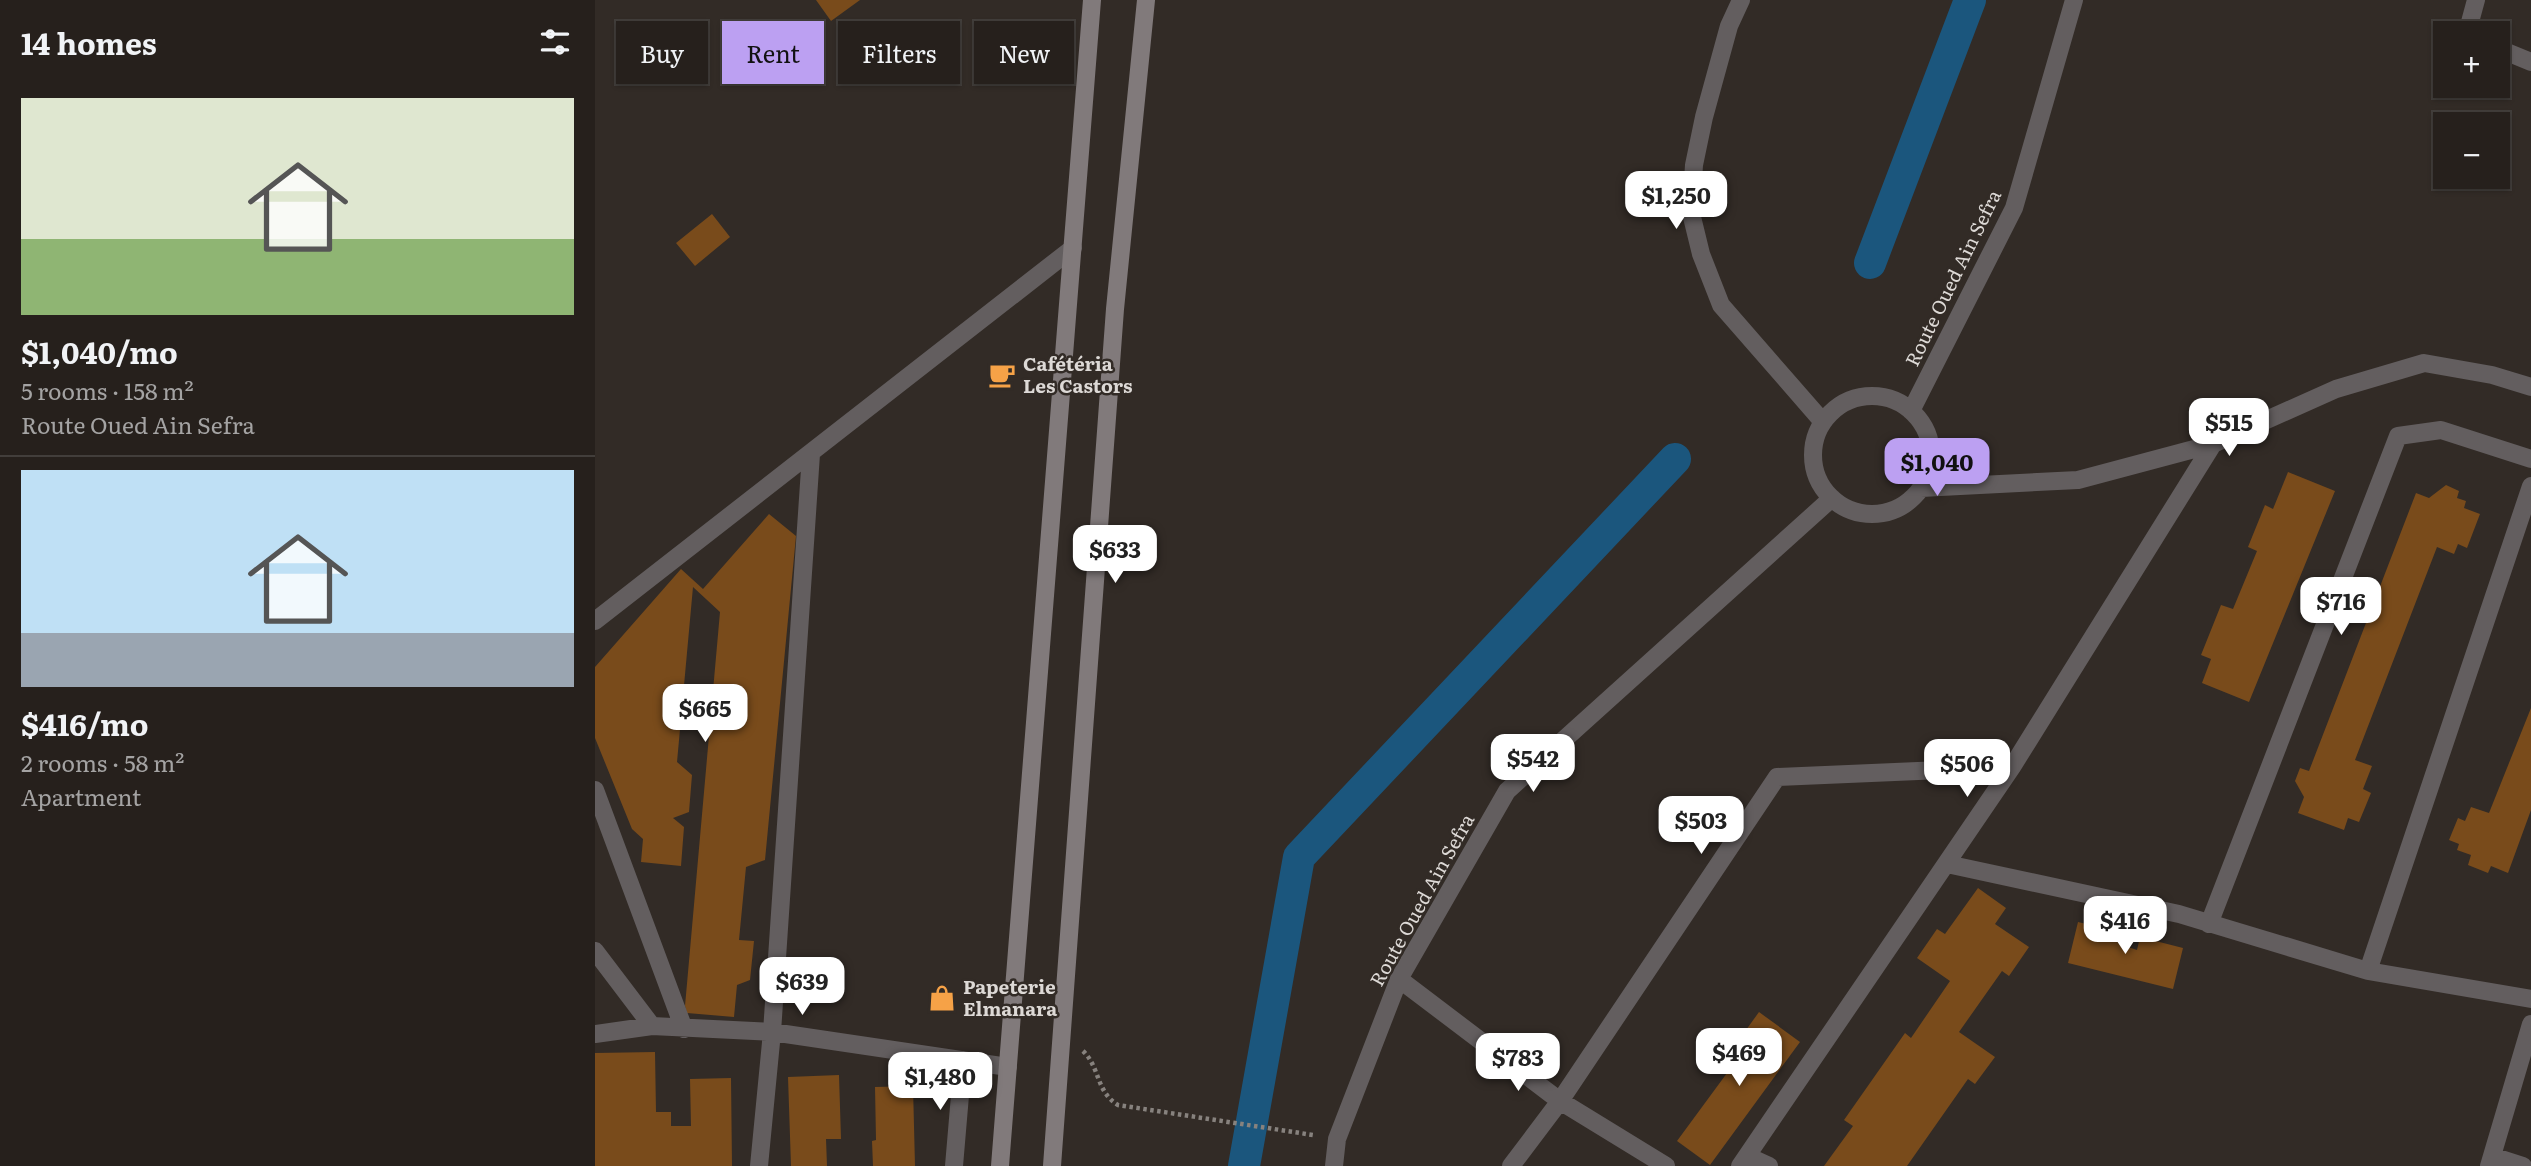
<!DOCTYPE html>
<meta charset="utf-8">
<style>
body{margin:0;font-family:Literata,serif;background:#322d29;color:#f1f3f6;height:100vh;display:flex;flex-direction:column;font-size:26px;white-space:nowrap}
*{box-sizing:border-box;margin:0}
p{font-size:23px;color:#a4a3a3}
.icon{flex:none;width:38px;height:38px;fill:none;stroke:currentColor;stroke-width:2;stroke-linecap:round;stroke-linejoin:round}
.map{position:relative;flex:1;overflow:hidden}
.side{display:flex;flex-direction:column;background:#26201c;width:595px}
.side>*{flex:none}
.top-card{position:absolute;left:21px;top:21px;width:665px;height:63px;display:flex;gap:14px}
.tools{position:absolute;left:1838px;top:21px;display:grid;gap:14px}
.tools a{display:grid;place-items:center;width:77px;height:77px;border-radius:0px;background:#26201c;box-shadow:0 2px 5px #0004,0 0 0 2px #423e3b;font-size:35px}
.price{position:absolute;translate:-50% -60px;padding:0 16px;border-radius:14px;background:#fff;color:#222;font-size:23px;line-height:46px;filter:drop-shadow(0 2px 4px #0008)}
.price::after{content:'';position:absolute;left:50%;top:42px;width:21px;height:16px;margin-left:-10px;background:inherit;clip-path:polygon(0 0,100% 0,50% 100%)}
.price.selected{background:#bca0f2;color:#111}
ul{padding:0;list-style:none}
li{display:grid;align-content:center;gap:14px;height:371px;padding:0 21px}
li+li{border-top:2px solid #423e3b}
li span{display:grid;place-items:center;height:217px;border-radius:0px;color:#555}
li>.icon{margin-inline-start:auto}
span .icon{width:126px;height:126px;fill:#fffc;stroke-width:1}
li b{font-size:30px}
h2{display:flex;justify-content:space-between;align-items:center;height:84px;padding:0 21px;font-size:30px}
.chip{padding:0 24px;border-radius:0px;background:#26201c;box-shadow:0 2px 5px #0004,0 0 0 2px #423e3b;font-size:24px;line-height:63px}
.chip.selected{background:#bca0f2;color:#111}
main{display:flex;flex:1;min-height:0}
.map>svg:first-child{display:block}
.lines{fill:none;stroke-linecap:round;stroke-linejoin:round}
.canal{stroke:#1b567d;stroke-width:32}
.building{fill:#794b1b}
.path{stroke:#87827e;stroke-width:4.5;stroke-dasharray:3.5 3.5;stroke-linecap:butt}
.street{stroke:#635e5f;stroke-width:18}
.secondary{stroke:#817a7b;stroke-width:18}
.labels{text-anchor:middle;stroke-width:5;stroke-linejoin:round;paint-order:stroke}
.street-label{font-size:19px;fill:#ddd9d6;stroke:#322b26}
.poi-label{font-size:19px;font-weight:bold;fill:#ddd9d6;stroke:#322b26;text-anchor:start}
</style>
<main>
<section class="side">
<h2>14 homes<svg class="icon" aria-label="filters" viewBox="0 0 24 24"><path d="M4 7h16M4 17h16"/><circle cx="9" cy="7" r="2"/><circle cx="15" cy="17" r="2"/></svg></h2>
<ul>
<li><span style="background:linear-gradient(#dfe7d0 65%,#8fb573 0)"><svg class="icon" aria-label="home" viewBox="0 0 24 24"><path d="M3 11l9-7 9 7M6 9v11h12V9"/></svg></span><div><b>$1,040/mo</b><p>5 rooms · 158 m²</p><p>Route Oued Ain Sefra</p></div></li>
<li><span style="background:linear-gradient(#bfe0f5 75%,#9aa5b1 0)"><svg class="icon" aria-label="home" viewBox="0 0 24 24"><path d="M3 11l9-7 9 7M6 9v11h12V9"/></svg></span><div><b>$416/mo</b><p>2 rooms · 58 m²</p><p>Apartment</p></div></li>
</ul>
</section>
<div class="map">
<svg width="1936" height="1166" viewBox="0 0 1936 1166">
<rect width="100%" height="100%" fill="#322b26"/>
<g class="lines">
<path class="canal" d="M 1275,263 L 1375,0
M 649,1166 L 704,857 L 1080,459"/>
</g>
<path class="building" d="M 221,0 L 265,0 L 236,21 Z
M 117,214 L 135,237 L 100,266 L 81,243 Z
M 1693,472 L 1740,491 L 1654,702 L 1607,683 L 1616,659 L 1606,655 L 1626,605 L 1638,609 L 1662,551 L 1653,547 L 1670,505 L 1678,509 Z
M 1851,485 L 1864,491 L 1862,498 L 1871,501 L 1869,508 L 1885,514 L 1872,548 L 1863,544 L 1859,554 L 1842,547 L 1760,760 L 1777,766 L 1768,789 L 1776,793 L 1764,822 L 1753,818 L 1749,830 L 1703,813 L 1709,797 L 1700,781 L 1705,768 L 1714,771 L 1821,493 L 1834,498 Z
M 174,514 L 201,536 L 170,860 L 151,867 L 144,940 L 159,941 L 155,980 L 142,985 L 139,1017 L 92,1013 L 90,1006 L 125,612 L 98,587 L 82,762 L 97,775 L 94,812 L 78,818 L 89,827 L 86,866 L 46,862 L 48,839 L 37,829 L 0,738 L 0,667 L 86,569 L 108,589 Z
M 1936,708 L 1936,810 L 1913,873 L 1896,866 L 1893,873 L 1873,865 L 1876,855 L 1862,850 L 1864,844 L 1854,840 L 1863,818 L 1870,821 L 1876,807 L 1894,813 Z
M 1383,888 L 1411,908 L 1400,924 L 1434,947 L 1414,976 L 1407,971 L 1364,1032 L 1400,1057 L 1380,1084 L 1373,1079 L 1312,1166 L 1229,1166 L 1258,1126 L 1249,1120 L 1310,1033 L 1316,1038 L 1355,981 L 1322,958 L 1342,929 L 1350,934 Z
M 1483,922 L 1533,934 L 1530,946 L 1542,950 L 1545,937 L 1588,948 L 1578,989 L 1473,963 Z
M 1164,1012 L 1205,1042 L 1115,1165 L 1082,1141 L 1146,1054 L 1138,1048 Z
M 60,1052 L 61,1112 L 76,1112 L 76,1126 L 96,1126 L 95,1079 L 136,1078 L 137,1166 L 0,1166 L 0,1053 Z
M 244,1075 L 246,1139 L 231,1139 L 232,1166 L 196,1166 L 193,1077 Z
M 318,1086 L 320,1166 L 278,1166 L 277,1141 L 281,1140 L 280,1087 Z"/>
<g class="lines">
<path class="path" d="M 488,1051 C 505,1067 501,1092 523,1105 L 718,1135"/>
<path class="street" d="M 1146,0 L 1134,26 L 1109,117 L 1099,165 L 1096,213 L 1106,254 L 1126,305 L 1228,422
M 1877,33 L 1875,22 L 1881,0
M 1902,48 L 1936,62
M1218 455a59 59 0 1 1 118 0a59 59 0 1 1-118 0Z
M 1316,411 L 1419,208 L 1479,0
M 1326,488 L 1483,480 L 1618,444 L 1741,389 L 1829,363 L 1897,375 L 1936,387
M 0,621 L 478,248
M 0,790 L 89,1029
M 1352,864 L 1584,914 L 1773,971 L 1936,999
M 1614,924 L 1803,436 L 1846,430 L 1936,459
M 0,951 L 57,1026
M 1773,971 L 1936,486
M 804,979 L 965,1101 L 1071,1166
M 0,1034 L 57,1026 L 177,1032 L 413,1067
M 1152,1156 L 1174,1166
M 1897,1156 L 1928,1166
M 164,1166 L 177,1032 L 216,454
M 359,1166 L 368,1060
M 739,1166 L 742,1139 L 804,979 L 912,791 L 1237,498
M 916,1166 L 965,1101 L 1182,777 L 1417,767
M 1145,1166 L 1417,767 L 1618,444
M 1894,1166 L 1936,1024"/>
<path class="secondary" d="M 405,1166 L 497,0
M 457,1166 L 520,309 L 551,0"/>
</g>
<defs>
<g id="cafe-bare" transform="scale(2.1)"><path d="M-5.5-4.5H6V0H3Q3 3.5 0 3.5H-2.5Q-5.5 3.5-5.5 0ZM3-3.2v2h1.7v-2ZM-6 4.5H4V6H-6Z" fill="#f6a247" stroke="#322b26" stroke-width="2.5" paint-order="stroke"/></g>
<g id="shop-bare" transform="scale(2.1)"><path d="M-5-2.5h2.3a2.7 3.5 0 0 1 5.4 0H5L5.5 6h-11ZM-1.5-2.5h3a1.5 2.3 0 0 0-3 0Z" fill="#f6a247" stroke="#322b26" stroke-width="2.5" paint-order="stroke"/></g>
</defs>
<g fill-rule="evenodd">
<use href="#cafe-bare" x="407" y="375"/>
<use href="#shop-bare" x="347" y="998"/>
</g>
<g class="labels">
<g class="street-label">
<text transform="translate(1358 278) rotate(-64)" y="7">Route Oued Ain Sefra</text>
<text transform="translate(827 900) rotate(-61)" y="7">Route Oued Ain Sefra</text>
</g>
<g class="poi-label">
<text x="428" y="371">Cafétéria<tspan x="428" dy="22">Les Castors</tspan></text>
<text x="368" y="994">Papeterie<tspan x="368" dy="22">Elmanara</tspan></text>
</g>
</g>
</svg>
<div class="tools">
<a>+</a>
<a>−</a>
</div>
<b class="price" style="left:1081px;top:231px">$1,250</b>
<b class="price" style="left:1634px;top:458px">$515</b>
<b class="price selected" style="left:1342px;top:498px">$1,040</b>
<b class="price" style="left:520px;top:585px">$633</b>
<b class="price" style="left:1746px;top:637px">$716</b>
<b class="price" style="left:110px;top:744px">$665</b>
<b class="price" style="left:938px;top:794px">$542</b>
<b class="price" style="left:1372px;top:799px">$506</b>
<b class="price" style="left:1106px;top:856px">$503</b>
<b class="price" style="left:1530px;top:956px">$416</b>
<b class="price" style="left:207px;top:1017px">$639</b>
<b class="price" style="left:1144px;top:1088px">$469</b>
<b class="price" style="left:923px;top:1093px">$783</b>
<b class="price" style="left:345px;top:1112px">$1,480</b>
<div class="top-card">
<a class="chip">Buy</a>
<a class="chip selected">Rent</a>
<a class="chip">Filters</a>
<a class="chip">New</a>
</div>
</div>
</main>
